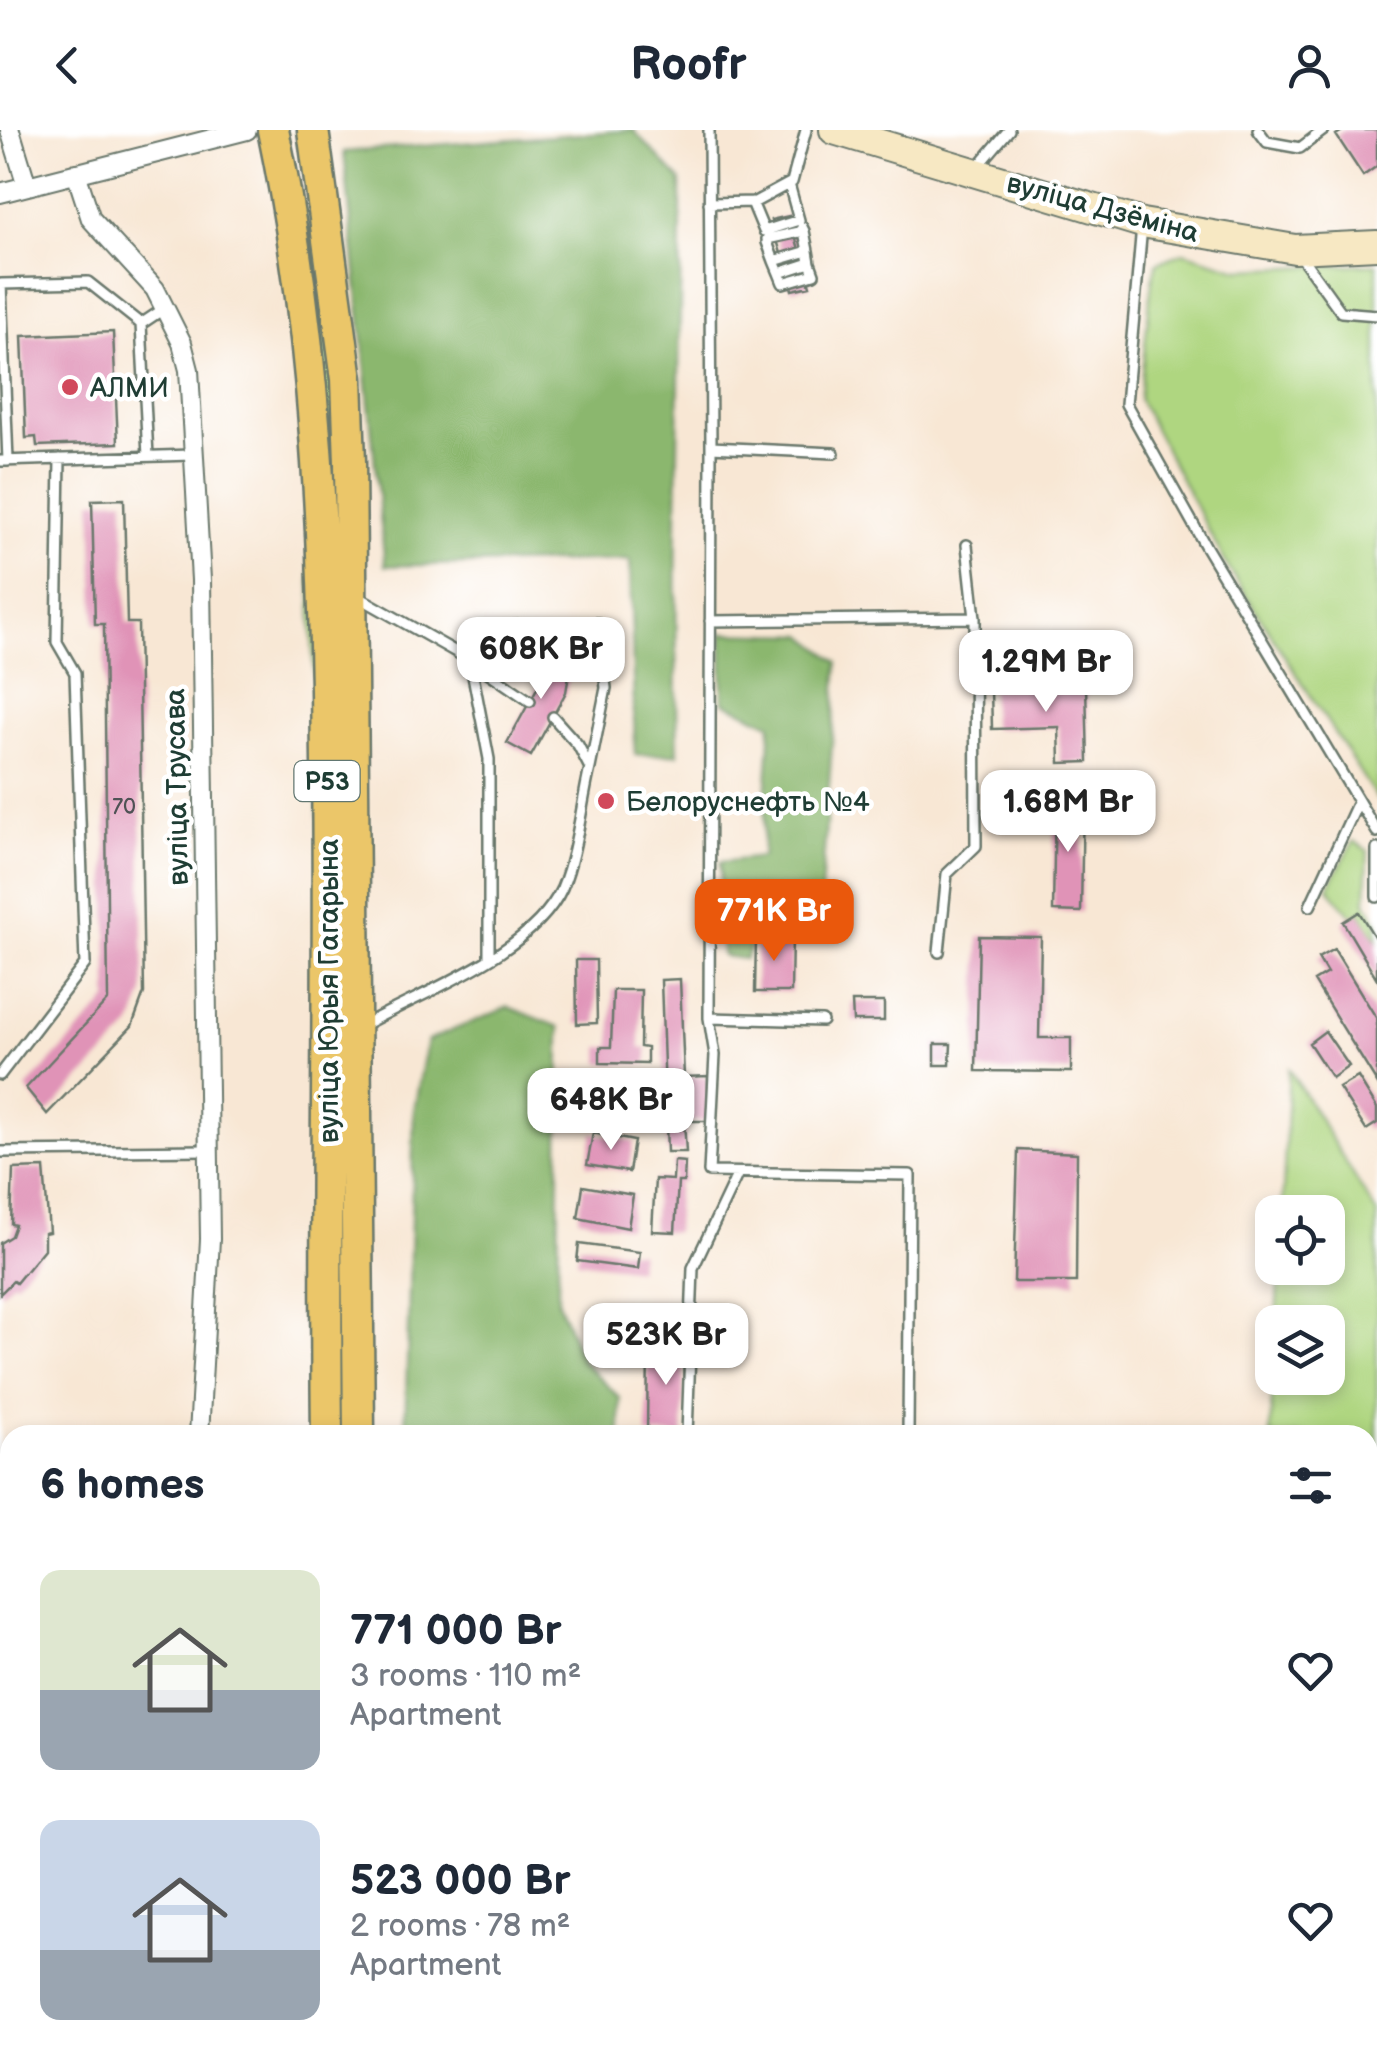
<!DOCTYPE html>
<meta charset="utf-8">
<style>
body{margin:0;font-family:"Balsamiq Sans",sans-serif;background:#f2f2f3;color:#1f2937;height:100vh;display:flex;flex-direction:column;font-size:38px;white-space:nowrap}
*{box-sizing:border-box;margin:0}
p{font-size:32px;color:#747a83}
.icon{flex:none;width:55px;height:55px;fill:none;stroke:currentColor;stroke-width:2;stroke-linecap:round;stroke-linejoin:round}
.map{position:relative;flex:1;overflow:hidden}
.sheet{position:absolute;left:0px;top:1295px;width:1378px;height:640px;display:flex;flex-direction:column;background:#fff;border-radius:30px 30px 0 0;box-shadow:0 5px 15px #0003}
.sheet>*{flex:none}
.buttons{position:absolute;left:1255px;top:1065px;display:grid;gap:20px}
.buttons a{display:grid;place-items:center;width:90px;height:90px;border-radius:20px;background:#fff;box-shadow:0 5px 15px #0003;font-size:50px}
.price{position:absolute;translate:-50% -85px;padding:0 22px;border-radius:20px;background:#fff;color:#222;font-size:32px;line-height:65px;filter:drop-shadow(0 2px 5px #0008)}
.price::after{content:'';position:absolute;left:50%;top:60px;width:30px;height:22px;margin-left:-15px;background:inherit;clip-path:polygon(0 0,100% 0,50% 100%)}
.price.selected{background:#ea580c;color:#fff}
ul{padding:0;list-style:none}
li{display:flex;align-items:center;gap:30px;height:250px;padding:0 40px}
li span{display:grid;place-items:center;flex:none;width:280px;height:200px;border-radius:20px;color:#555}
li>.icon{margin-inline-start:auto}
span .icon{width:120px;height:120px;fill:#fffc;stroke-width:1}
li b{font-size:42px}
h2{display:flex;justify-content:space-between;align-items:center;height:120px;padding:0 40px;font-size:42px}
header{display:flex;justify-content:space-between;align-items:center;height:130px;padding:0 40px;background:#fff;font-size:45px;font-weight:600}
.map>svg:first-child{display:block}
.green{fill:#afd680;stroke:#678a5a;stroke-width:2.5}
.forest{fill:#8bb76e;stroke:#557a51;stroke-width:2.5}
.building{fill:#e093b7}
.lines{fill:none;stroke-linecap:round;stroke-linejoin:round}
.lane-casing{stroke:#6b786c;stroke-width:14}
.street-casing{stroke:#6b786c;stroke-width:22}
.secondary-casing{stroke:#6b786c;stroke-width:32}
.primary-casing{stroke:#6b786c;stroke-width:35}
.lane{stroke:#fff;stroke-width:9}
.street{stroke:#fff;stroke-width:18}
.secondary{stroke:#f7e8c3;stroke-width:28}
.primary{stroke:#ebc669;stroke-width:30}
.poi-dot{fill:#d1495b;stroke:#fff;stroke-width:4}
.labels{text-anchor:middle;stroke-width:9;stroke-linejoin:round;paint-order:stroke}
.number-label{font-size:22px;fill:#4f5255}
.shield{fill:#fff;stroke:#627771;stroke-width:2.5}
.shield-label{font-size:25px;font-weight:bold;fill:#1f3d34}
.street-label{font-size:28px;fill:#1f3d34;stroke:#fff}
.poi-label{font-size:28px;fill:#1f3d34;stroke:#fff;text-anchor:start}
</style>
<header><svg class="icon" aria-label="back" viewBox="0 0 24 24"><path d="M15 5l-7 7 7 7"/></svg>Roofr<svg class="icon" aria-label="person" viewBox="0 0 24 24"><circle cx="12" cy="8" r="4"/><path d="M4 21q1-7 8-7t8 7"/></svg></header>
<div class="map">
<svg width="1377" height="1935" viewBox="0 0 1377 1935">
<rect width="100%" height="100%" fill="#fff"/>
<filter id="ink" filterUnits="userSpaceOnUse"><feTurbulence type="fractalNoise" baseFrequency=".01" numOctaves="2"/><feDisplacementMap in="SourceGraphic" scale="20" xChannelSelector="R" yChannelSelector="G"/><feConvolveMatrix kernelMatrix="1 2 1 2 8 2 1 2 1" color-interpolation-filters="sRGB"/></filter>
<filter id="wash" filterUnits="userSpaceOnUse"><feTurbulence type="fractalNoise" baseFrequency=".0048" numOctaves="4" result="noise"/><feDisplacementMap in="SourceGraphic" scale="40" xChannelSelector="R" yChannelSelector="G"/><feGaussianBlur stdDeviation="2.25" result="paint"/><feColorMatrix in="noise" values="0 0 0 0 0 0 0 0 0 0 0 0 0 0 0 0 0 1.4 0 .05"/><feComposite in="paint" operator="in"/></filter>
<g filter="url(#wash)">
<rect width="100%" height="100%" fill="#f8e7d4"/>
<path class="green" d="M 298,79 L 305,79 L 334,260 L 340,357 L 343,1305 L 339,1305 Z
M 1183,122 L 1239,139 L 1377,134 L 1377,669 L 1229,439 L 1139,270 L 1152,150 L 1157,133 Z
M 1354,711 L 1368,721 L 1366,772 L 1377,791 L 1377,811 L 1360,783 L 1352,786 L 1328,757 Z
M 1289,939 L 1377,1084 L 1377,1653 L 1368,1661 L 1368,1305 L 1270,1305 L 1273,1248 L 1328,1248 L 1328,1192 L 1276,1192 L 1279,1138 L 1328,1138 L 1328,1082 L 1282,1082 Z"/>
<path class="forest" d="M 633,0 L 681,51 C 681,242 673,434 678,624 L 635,625 L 630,430 L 385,436 L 344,22 Z
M 722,503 L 804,505 L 838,532 L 818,804 L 756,805 L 745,829 L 722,826 L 720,732 L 762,727 L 771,594 L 723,572 Z
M 508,877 L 560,897 L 558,1172 L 582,1231 L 620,1268 L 620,1305 L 405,1305 L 414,980 L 427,911 Z
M 1377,1715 L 1377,1935 L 1286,1935 L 1287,1925 L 1368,1925 L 1368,1726 Z
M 409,1925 L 1003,1925 L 1003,1935 L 409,1935 Z"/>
<g id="blocks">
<path class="building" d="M 1344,0 L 1377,0 L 1377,36 L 1363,46 L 1336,5 Z
M 789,86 L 810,156 L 792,160 L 771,90 Z
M 113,202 L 118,313 L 37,316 L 36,307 L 26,308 L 22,206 Z
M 124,369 L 127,493 L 138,493 L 144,863 L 132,896 L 47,984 L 26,958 L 108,870 L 104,494 L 95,494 L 92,370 Z
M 572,528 L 566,562 L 531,626 L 507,613 L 542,549 L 512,533 Z
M 1086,556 L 1088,632 L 1060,633 L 1059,597 L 992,599 L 991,559 Z
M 1055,669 L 1083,669 L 1081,782 L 1053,781 Z
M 1359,782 L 1377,811 L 1377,849 L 1343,792 Z
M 756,805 L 792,805 L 791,862 L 755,862 Z
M 979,806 L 1041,807 L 1039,908 L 1071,908 L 1071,942 L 976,941 Z
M 1334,819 L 1377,889 L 1377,953 L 1314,851 L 1327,843 L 1318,828 Z
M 576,830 L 596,830 L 597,893 L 577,894 Z
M 680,849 L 684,947 L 708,946 L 708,991 L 684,991 L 686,1022 L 667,1022 L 661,850 Z
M 613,860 L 641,860 L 640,917 L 647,918 L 647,934 L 600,933 L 600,917 L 611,917 Z
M 852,872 L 884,872 L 884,891 L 853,891 Z
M 1325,901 L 1349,936 L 1332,948 L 1309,913 Z
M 935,914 L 951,914 L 950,935 L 935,935 Z
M 1358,947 L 1377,978 L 1377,993 L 1366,1000 L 1339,958 Z
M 598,953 L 637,954 L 636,985 L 597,984 Z
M 593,1003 L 634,1011 L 629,1042 L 587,1035 Z
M 1018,1020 L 1077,1023 L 1076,1152 L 1014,1152 Z
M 674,1031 L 685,1032 L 684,1052 L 678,1052 L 675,1102 L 652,1101 L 655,1049 L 673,1050 Z
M 44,1038 L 49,1102 L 44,1103 L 44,1119 L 16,1153 L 13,1151 L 0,1164 L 0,1113 L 11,1106 L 15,1095 L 11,1094 L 13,1039 Z
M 583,1056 L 633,1065 L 628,1098 L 578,1088 Z
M 579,1114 L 640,1122 L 638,1139 L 577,1131 Z
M 648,1212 L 684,1212 L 683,1305 L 647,1305 Z"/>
</g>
</g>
<g filter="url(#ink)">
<use href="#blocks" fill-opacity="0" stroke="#6b786c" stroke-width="2.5"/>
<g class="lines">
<g class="lane-casing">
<path id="lane" d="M 709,0 L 711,317 L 834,323
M 1258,0 L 1267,12 L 1300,18 L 1324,0
M 976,39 L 1009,0
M 752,72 L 764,101 L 799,90 L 789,54
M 709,73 L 755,72 L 792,52 L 806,0
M 1142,96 L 1126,274 L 1206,417 L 1377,702
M 767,109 L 804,101 L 802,97
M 767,112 L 774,131 L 808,121 L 804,101
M 1300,125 L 1341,182 L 1377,185
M 774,131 L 779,143 L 810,133 L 808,121
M 779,143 L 783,153 L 814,144 L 810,133
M 711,317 L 709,888 L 822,891
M 148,326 L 141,194 L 165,178
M 0,331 L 192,325
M 8,331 L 1,154 L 88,152 L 141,194
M 357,466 L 470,530 L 530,571
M 710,491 L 975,488 L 967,415
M 1377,719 L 1377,767
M 1310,776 L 1358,672
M 939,822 L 947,744 L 976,716 L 975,488
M 489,828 L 489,629 L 470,530 L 511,496 L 598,493 L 606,558 L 590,638
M 709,888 L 715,925 L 709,1042 L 910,1045 L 908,1305
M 362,896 C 421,862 532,824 562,758 C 577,722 581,676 590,638 L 578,615 L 553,587
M 0,945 L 85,834 L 75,543 L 57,512 L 60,329
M 0,1022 L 209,1020
M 687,1305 L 693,1138 L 738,1043
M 0,1544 L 10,1553
M 149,1925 L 165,1935
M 4,1935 L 10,1846
M 64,1935 L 65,1925
M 185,1935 L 185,1925"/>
</g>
<g class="street-casing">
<path id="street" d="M 10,0 L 27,56
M 76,43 L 91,89 L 155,159 L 182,213 L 189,240 L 201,450 L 210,1109 L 199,1305
M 0,63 L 247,0
M 0,1667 L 10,1654"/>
</g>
<g class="secondary-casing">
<path id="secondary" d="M 834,0 L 1142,93 L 1295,119 L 1377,115"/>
</g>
<g class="primary-casing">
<path id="primary" d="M 273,0 C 317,209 325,419 327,632 C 330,856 324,1081 327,1305
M 313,0 L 347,249 L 350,332 L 359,1305
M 331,1925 L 331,1935
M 365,1925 L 365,1935"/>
</g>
<use href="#lane" class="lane"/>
<use href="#street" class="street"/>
<use href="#secondary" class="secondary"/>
<use href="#primary" class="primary"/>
</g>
</g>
<g class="poi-dot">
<circle cx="70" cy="257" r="10"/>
<circle cx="606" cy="671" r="10"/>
</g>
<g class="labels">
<g class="number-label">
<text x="124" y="684">70</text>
</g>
<rect class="shield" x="294.5" y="631" width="65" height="40" rx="8"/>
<g class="shield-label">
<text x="327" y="660">Р53</text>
</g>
<g class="street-label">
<text transform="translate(1103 77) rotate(15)" y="10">вуліца Дзёміна</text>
<text transform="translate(176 657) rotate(-91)" y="10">вуліца Трусава</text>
<text transform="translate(328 861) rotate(-90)" y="10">вуліца Юрыя Гагарына</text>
</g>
<g class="poi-label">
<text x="90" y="267">АЛМИ</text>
<text x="626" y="681">Белоруснефть №4</text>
</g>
</g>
</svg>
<div class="buttons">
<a><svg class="icon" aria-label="locate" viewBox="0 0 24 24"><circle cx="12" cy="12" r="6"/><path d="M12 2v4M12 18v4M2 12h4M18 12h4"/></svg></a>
<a><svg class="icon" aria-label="layers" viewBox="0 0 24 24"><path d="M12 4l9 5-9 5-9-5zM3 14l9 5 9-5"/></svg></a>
</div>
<b class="price" style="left:541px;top:572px">608K Br</b>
<b class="price" style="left:1046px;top:585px">1.29M Br</b>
<b class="price" style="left:1068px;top:725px">1.68M Br</b>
<b class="price selected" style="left:774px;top:834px">771K Br</b>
<b class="price" style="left:611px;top:1023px">648K Br</b>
<b class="price" style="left:666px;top:1258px">523K Br</b>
<section class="sheet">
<h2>6 homes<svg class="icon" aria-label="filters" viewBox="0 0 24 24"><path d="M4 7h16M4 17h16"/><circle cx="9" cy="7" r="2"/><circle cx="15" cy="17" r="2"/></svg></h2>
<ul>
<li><span style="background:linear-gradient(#dfe7d0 60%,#9aa5b1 0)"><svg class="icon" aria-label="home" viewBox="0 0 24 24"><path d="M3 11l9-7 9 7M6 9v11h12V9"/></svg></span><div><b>771 000 Br</b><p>3 rooms · 110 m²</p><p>Apartment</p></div><svg class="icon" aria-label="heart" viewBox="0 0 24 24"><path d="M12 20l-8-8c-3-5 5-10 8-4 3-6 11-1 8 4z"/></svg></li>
<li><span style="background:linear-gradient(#c9d6e8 65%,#9aa5b1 0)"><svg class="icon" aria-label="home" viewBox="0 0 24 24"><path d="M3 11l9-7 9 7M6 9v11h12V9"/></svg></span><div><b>523 000 Br</b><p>2 rooms · 78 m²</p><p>Apartment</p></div><svg class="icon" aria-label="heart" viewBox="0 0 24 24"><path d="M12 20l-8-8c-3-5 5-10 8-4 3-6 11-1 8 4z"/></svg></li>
</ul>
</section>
</div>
